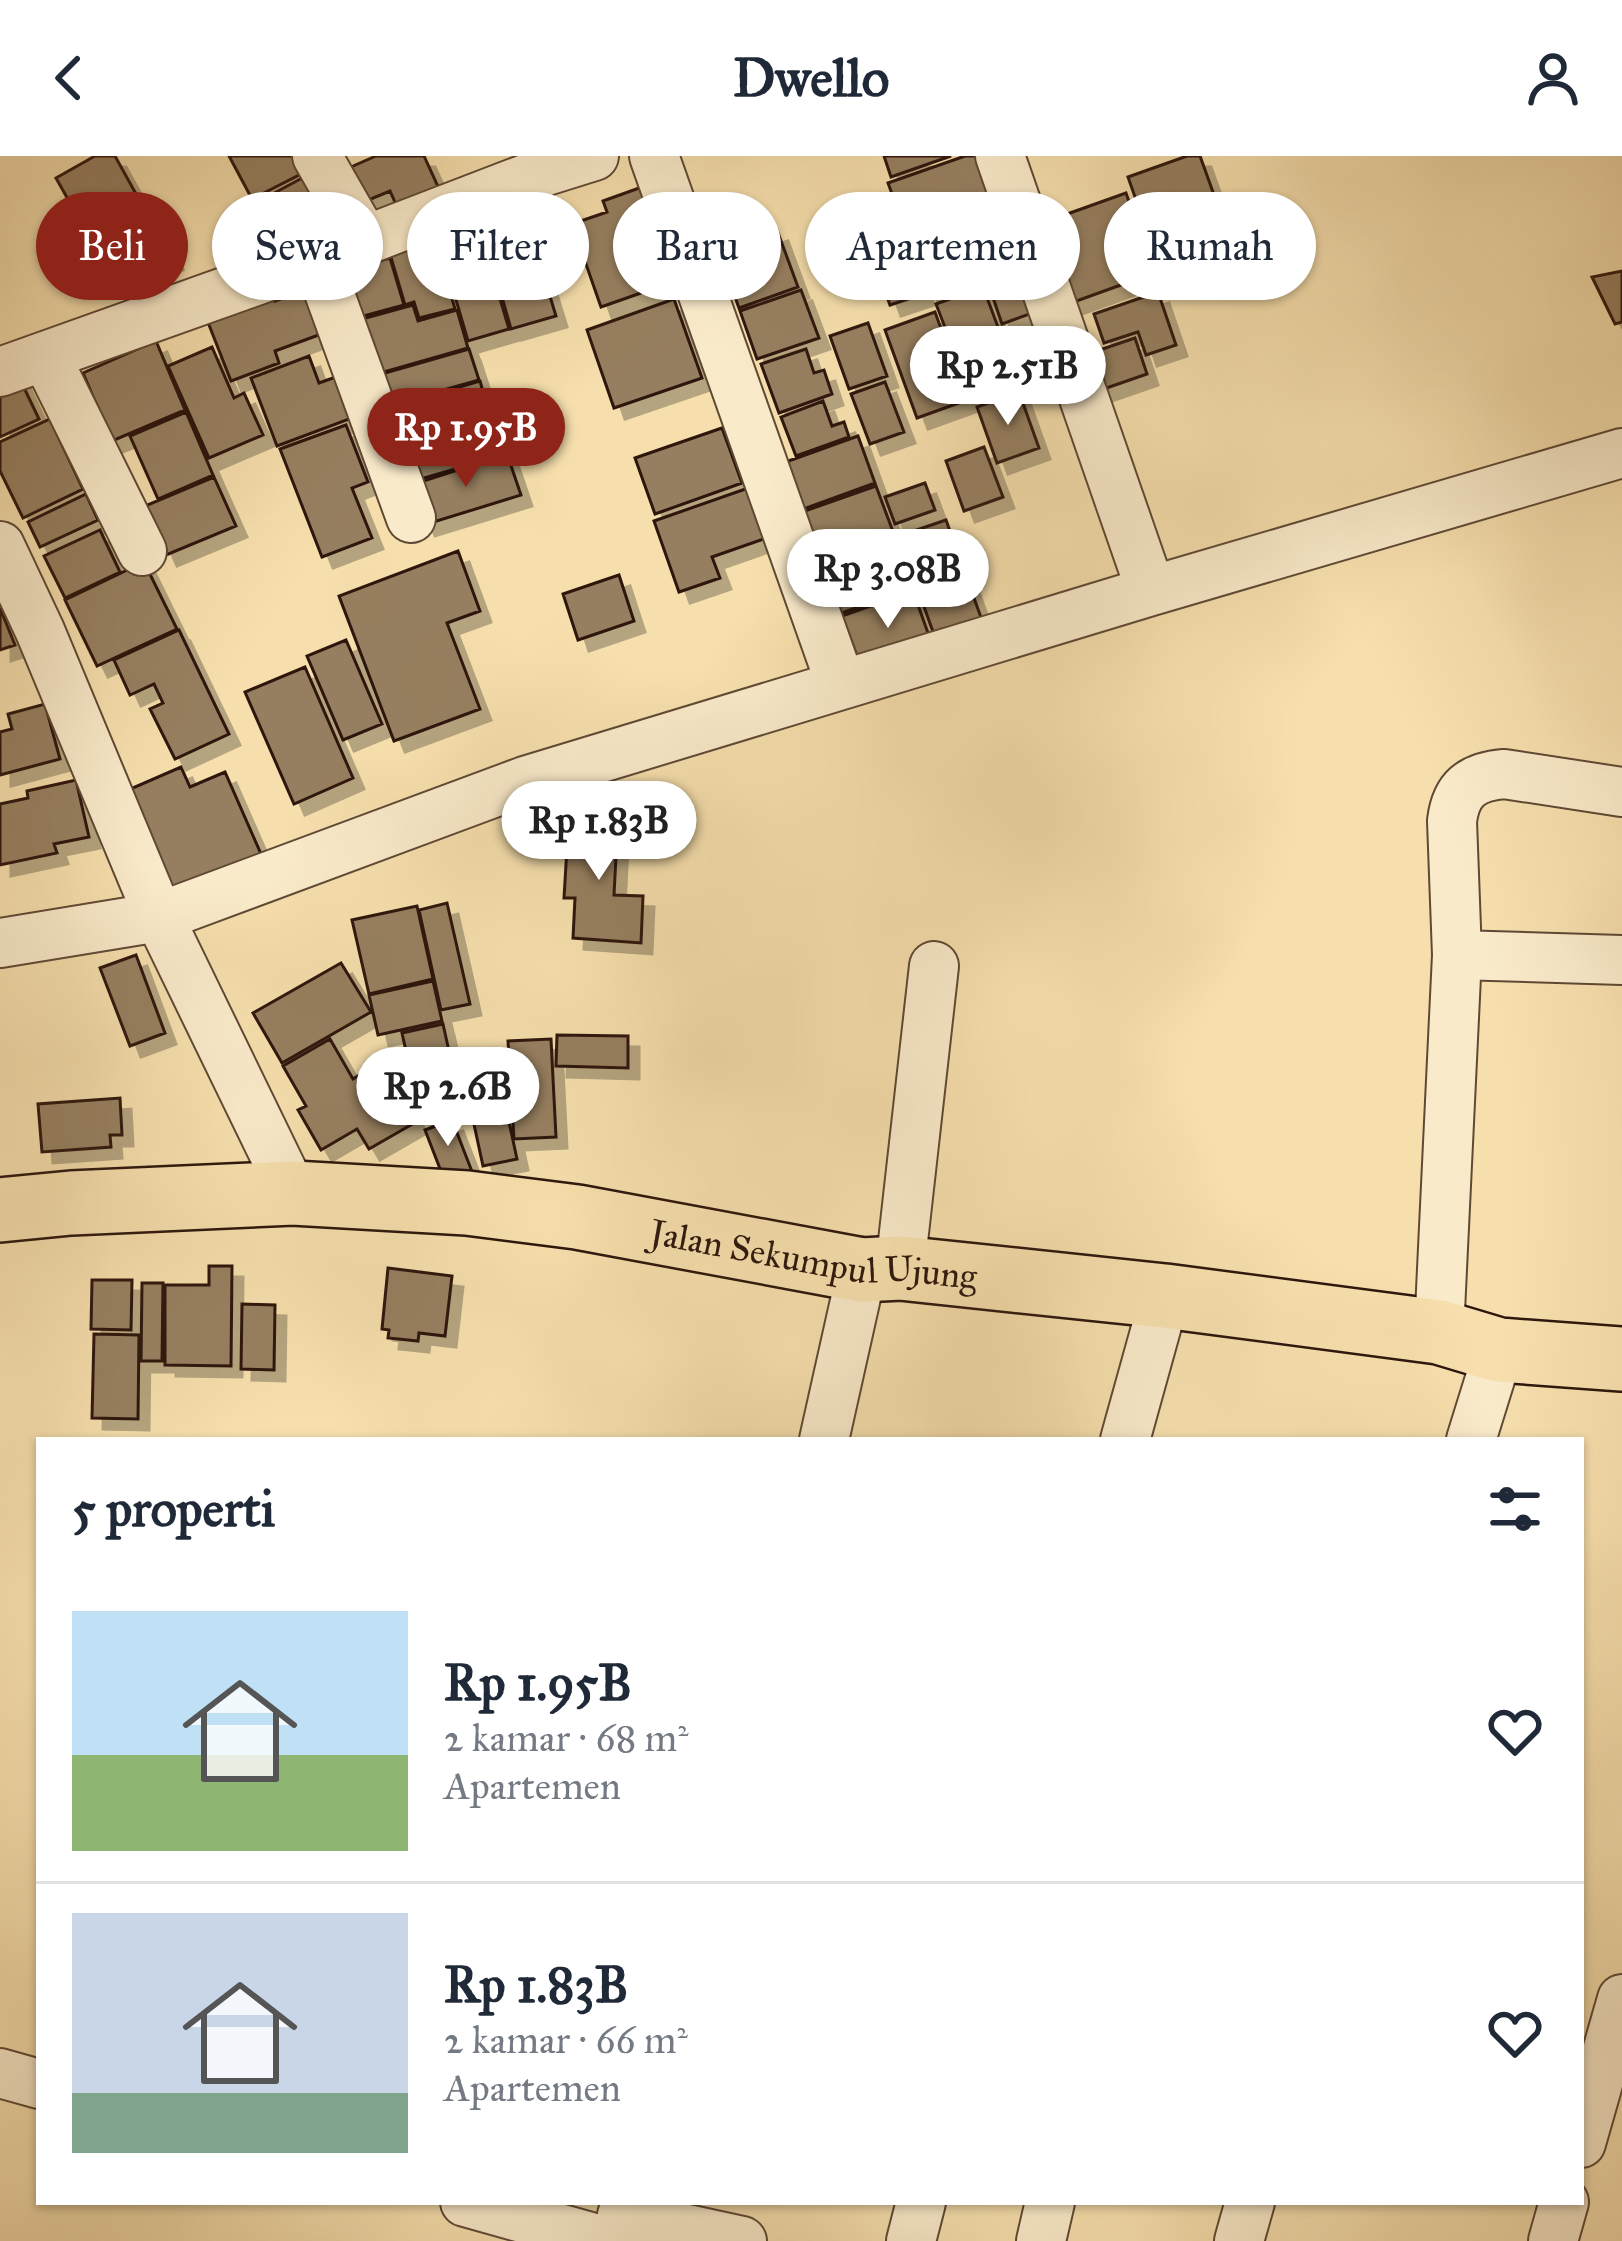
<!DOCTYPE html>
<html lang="id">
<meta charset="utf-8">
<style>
body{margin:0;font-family:"IM FELL Great Primer",serif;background:#f6f6f7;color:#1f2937;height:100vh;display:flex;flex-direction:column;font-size:45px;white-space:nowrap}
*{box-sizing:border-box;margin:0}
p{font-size:39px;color:#747a83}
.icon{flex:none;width:66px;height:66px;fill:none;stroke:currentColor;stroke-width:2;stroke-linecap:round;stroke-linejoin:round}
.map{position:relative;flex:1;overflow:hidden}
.panel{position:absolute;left:36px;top:1281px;width:1548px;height:768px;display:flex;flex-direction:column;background:#fff;border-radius:0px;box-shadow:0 3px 9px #0004}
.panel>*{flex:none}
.top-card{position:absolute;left:36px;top:36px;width:1551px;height:108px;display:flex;gap:24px}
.price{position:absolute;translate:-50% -102px;padding:0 27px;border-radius:42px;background:#fff;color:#222;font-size:39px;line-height:78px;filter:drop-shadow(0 3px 6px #0008)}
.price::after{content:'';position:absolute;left:50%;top:72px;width:36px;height:27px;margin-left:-18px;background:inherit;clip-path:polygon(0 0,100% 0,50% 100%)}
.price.current{background:#8f2418;color:#fff}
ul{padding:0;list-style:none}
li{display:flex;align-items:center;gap:36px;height:300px;padding:0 36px}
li+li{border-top:3px solid #e0e1e3}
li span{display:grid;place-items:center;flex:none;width:336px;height:240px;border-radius:0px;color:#555}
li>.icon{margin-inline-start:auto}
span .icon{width:144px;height:144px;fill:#fffc;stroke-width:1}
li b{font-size:51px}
h2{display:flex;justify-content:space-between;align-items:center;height:144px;padding:0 36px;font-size:51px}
.tag{padding:0 42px;border-radius:54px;background:#fff;box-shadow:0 3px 9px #0004;font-size:42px;line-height:108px}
.tag.current{background:#8f2418;color:#fff}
header{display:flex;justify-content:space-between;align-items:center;height:156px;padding:0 36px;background:#fff;font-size:54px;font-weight:700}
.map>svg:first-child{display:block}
.building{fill:#967f60;stroke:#2d170d;stroke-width:3;filter:url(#shadow)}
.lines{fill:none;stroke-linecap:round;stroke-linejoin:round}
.minor-casing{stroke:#5f4935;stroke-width:52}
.major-casing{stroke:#2d170d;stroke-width:68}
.minor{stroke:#f9eaca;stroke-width:48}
.major{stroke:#f6dfad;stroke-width:63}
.labels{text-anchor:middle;stroke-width:12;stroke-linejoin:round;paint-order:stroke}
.street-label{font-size:36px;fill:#2d170d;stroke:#f9eaca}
</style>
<header><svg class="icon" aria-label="back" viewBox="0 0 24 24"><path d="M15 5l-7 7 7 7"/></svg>Dwello<svg class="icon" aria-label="person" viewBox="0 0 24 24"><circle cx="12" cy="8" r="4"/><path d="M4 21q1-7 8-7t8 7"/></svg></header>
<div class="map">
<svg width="1622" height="2085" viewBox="0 0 1622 2085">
<defs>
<filter id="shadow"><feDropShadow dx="11" dy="11" stdDeviation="0" flood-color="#0004"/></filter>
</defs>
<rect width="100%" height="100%" fill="#f6dfad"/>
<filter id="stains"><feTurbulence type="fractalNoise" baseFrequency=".00167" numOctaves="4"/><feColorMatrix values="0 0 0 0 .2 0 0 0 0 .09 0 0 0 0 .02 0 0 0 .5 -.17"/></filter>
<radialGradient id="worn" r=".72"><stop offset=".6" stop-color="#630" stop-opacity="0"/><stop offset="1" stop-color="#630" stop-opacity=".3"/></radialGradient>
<path class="building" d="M 95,0 L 115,0 L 172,103 L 118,132 L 56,22 Z
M 229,0 L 292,0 L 301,18 L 252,43 Z
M 376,0 L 424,0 L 440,35 L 398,53 L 390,35 L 366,45 L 351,11 Z
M 884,0 L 951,0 L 891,21 Z
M 965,0 L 979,0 L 995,45 L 906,76 L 888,27 Z
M 1187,0 L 1200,0 L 1213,36 L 1142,61 L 1128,21 Z
M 306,20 L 325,57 L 270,86 L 250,50 Z
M 642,31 L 675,125 L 601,151 L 572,68 L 607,56 L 603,45 Z
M 1126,37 L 1154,117 L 1071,147 L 1042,67 Z
M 986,53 L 1005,104 L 965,118 L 946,67 Z
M 940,70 L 960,126 L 928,138 L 907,81 Z
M 452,71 L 456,86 L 481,79 L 509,173 L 468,185 L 436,75 Z
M 777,74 L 798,131 L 739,152 L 718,94 Z
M 531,78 L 556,160 L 511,173 L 488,91 Z
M 412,81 L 416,96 L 437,90 L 455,153 L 419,162 L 414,146 L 405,149 L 387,88 Z
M 904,85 L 923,138 L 890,149 L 871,97 Z
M 390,102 L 404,149 L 360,161 L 346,114 Z
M 1028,113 L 1043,153 L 1002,168 L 988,127 Z
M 1622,115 L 1622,166 L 1615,168 L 1592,121 Z
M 983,131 L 998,171 L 951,187 L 936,148 Z
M 307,133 L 324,177 L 275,195 L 279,207 L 231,225 L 202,151 L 273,140 L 275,145 Z
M 801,134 L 819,182 L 757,203 L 740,155 Z
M 1158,136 L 1176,189 L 1146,199 L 1138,176 L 1104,187 L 1094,158 Z
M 674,143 L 702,222 L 614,252 L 587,174 Z
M 413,149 L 418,165 L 457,154 L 468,192 L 377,218 L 362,163 Z
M 935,156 L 967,244 L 917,262 L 885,174 Z
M 868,167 L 887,220 L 849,233 L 830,180 Z
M 1135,182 L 1147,218 L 1092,237 L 1079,201 Z
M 156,185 L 185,254 L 112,285 L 83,217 Z
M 212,191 L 234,242 L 244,237 L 263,279 L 209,302 L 168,210 Z
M 469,193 L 479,224 L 387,250 L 378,219 Z
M 806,193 L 814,217 L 824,214 L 832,238 L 779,257 L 761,208 Z
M 309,200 L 319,227 L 344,218 L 360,259 L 277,290 L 251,222 Z
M 17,217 L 39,263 L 0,281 L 0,225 Z
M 480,225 L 490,260 L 398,286 L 387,252 Z
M 885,226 L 904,276 L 870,288 L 851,238 Z
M 1019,236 L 1039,292 L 997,307 L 977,251 Z
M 823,245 L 832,270 L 844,266 L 849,281 L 796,300 L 781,261 Z
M 186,256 L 213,319 L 158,343 L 130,280 Z
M 50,263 L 83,333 L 23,362 L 0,315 L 0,286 Z
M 476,265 L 487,304 L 410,326 L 398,287 Z
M 346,269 L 368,326 L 352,332 L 372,382 L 322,401 L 280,293 Z
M 722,272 L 742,327 L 655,358 L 635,302 Z
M 858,280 L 875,327 L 801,354 L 783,307 Z
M 984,291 L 1003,341 L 964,355 L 946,305 Z
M 507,298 L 521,339 L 424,369 L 411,329 Z
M 214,321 L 236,370 L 166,399 L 145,350 Z
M 925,327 L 935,354 L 895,368 L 885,341 Z
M 754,330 L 772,380 L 712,401 L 720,422 L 679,436 L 654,365 Z
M 876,330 L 895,381 L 820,407 L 802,356 Z
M 86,338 L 98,364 L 40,391 L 28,366 Z
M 946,364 L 983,467 L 936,484 L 918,434 L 927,431 L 908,377 Z
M 100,374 L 120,416 L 65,442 L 44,400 Z
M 894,383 L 912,432 L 839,458 L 821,408 Z
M 458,395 L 480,455 L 447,467 L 480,553 L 394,585 L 339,440 Z
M 144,406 L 177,473 L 97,510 L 65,444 Z
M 619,419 L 634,465 L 578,484 L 563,438 Z
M 913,435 L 933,491 L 863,516 L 842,460 Z
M 0,452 L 15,489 L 0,494 Z
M 179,474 L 229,578 L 175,603 L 150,553 L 163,547 L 154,528 L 130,539 L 114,504 Z
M 346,484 L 382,568 L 343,584 L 307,500 Z
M 305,511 L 353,622 L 294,648 L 245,536 Z
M 45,548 L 60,603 L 0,619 L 0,576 L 12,573 L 8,558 Z
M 181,611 L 190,631 L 225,616 L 261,698 L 172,736 L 128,634 Z
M 76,624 L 89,681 L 54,688 L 57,697 L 0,709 L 0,648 L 28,642 L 27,635 Z
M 569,658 L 618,662 L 614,739 L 643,740 L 641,787 L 573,782 L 575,742 L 564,742 Z
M 447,747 L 470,848 L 441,854 L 419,754 Z
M 417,750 L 433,823 L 369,838 L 352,764 Z
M 136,799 L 165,877 L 130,890 L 100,812 Z
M 341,807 L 371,856 L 282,907 L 253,857 Z
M 433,825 L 442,865 L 378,879 L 369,839 Z
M 443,868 L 462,954 L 421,963 L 402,877 Z
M 557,879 L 628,880 L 628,912 L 556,910 Z
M 330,883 L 353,923 L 381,906 L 416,966 L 369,993 L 357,973 L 321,994 L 298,954 L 306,950 L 283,910 Z
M 551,883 L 556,981 L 514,983 L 508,885 Z
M 498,915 L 517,1003 L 483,1010 L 464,922 Z
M 120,942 L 122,979 L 110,979 L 111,991 L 42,996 L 38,948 Z
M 452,964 L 471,1013 L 444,1023 L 425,974 Z
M 209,1110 L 232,1110 L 231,1210 L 165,1209 L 165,1129 L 209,1129 Z
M 388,1112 L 452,1120 L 445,1180 L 419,1177 L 418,1185 L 388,1182 L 389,1174 L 382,1173 Z
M 92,1124 L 132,1124 L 131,1174 L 91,1173 Z
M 142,1127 L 163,1127 L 162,1205 L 141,1205 Z
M 242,1148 L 275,1149 L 274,1214 L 241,1213 Z
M 94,1178 L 139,1179 L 138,1263 L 92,1262 Z"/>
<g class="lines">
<g class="minor-casing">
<path id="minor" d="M 317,0 L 365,84
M 654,0 L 841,529
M 1000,0 L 1151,435
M 317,103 L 411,362
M 46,201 L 142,395
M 0,216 L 317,103 L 546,15 L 594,0
M 0,390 L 40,475 L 159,761 L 293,1037
M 0,787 L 159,761 L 525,625 L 1151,435 L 1622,297
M 1457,799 L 1622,804
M 900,1112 L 934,810
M 1439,1176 L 1457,799 L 1452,665 C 1456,633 1471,621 1504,618 L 1622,636
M 824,1284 L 862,1114
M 1125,1284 L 1165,1140
M 1471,1284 L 1499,1194
M 0,1917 L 39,1928
M 1581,1987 L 1622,1843
M 465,2046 L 605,2085
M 622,2059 L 742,2085
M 911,2085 L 921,2046
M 1041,2085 L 1050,2046
M 1239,2085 L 1250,2046
M 1553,2085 L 1564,2046"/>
</g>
<g class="major-casing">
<g id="major">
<path id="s1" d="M 0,1054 L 71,1047 L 293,1037 L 467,1047 L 577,1061 L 862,1114 L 900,1112 L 1165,1140 L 1439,1176 L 1499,1194 L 1622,1203"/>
</g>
</g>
<use href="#minor" class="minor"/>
<use href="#major" class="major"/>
</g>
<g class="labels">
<g class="street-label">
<text dy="13" stroke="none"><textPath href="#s1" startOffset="819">Jalan Sekumpul Ujung</textPath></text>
</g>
</g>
<rect width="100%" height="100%" filter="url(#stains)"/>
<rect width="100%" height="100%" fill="url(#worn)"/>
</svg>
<b class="price" style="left:1008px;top:272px">Rp 2.51B</b>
<b class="price current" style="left:466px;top:334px">Rp 1.95B</b>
<b class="price" style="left:888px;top:475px">Rp 3.08B</b>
<b class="price" style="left:599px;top:727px">Rp 1.83B</b>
<b class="price" style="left:448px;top:993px">Rp 2.6B</b>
<div class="top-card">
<a class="tag current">Beli</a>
<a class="tag">Sewa</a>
<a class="tag">Filter</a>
<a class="tag">Baru</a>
<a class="tag">Apartemen</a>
<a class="tag">Rumah</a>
</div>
<section class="panel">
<h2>5 properti<svg class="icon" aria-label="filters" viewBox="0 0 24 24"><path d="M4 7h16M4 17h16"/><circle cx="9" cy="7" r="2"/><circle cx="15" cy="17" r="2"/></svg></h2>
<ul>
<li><span style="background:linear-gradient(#bfe0f5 60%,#8fb573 0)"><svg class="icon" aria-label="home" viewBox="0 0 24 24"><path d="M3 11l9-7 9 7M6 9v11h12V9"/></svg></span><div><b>Rp 1.95B</b><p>2 kamar · 68 m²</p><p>Apartemen</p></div><svg class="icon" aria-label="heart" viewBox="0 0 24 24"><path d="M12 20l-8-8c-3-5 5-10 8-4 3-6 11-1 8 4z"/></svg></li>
<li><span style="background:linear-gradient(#c9d6e8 75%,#7fa58c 0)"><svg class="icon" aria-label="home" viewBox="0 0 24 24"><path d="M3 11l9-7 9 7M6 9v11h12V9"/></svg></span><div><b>Rp 1.83B</b><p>2 kamar · 66 m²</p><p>Apartemen</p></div><svg class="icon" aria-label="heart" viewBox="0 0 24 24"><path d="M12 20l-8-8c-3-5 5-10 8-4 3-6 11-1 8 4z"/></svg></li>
</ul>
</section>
</div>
